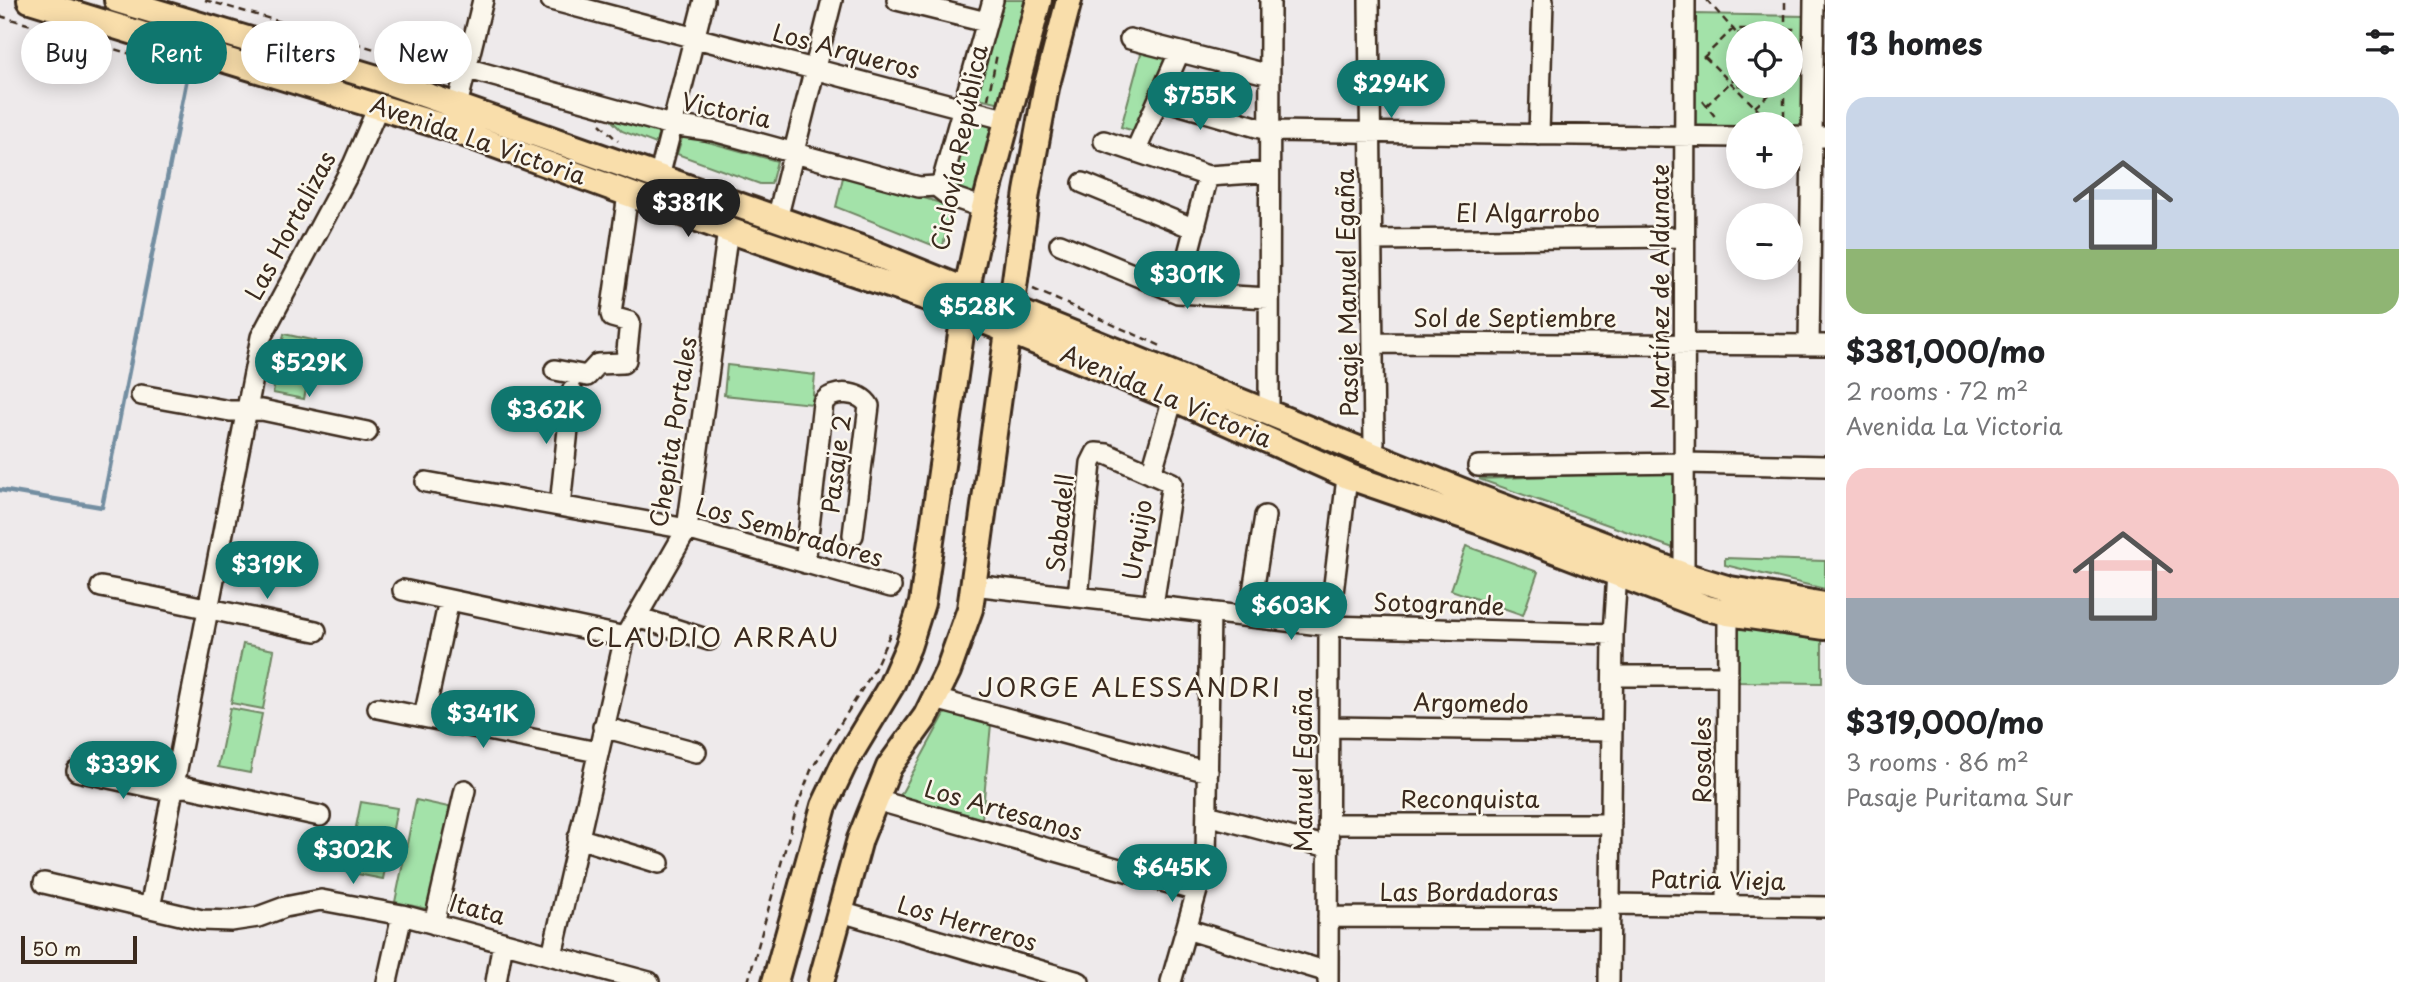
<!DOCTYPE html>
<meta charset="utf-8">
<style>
body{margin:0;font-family:"Playpen Sans",sans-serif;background:#f6f6f6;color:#202124;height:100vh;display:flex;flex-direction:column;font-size:26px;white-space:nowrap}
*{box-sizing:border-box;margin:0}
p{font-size:23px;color:#757577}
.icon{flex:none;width:38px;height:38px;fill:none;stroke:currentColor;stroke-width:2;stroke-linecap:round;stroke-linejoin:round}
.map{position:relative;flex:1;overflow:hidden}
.panel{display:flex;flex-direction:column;background:#fff;width:595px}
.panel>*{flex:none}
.guide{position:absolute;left:21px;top:21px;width:665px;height:63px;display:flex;gap:14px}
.controls{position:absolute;left:1726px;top:21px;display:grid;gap:14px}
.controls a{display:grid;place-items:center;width:77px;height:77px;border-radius:50%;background:#fff;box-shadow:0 4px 18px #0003;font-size:35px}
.scale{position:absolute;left:21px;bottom:18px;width:116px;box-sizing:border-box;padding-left:7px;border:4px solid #3b2a1e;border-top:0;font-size:19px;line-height:24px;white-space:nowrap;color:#3b2a1e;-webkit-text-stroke:5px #fbf7ec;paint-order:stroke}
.price{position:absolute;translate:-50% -60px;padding:0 16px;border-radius:24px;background:#0f766e;color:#fff;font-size:23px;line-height:46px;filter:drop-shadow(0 2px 4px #0008)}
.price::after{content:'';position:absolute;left:50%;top:42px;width:21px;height:16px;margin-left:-10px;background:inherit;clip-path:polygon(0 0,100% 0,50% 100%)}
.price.selected{background:#222;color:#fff}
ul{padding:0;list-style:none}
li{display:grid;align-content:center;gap:14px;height:371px;padding:0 21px}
li span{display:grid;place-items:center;height:217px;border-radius:21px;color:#555}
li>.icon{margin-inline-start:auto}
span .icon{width:126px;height:126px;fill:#fffc;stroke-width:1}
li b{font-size:30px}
h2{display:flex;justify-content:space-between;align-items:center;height:84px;padding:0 21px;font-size:30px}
.pill{padding:0 24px;border-radius:32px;background:#fff;box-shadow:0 4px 18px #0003;font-size:24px;line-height:63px}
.pill.selected{background:#0f766e;color:#fff}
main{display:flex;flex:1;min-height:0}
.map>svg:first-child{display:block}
.green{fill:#a3e2a9;stroke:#6f8664;stroke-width:2;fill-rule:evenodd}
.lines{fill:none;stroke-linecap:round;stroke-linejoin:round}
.stream{stroke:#738ea1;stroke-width:4.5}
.minor-casing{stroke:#3b2a1e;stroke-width:24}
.major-casing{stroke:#3b2a1e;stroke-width:30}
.path{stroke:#3b2a1e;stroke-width:2.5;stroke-dasharray:7 5;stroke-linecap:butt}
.minor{stroke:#fbf7ec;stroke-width:19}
.major{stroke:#f9deab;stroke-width:24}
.labels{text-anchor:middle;stroke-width:5;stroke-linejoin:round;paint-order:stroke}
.street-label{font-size:24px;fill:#3b2a1e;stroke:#fbf7ec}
.neighbourhood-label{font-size:26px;letter-spacing:2px;fill:#3b2a1e;stroke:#fbf7ec}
</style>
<main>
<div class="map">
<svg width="1825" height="982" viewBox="0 0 1825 982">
<rect width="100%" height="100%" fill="#eeeaeb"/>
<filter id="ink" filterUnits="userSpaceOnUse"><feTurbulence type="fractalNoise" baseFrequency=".0143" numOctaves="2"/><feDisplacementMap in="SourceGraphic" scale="14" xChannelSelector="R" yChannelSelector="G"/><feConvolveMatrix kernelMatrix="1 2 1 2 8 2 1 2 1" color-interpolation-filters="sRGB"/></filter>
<g filter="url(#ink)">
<path class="green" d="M 1000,0 L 1032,0 L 1006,104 L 974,97 Z
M 1693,14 L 1805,16 L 1804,129 L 1790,129 L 1790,124 L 1738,124 L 1738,128 L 1691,127 ZM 1738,33 L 1790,33 L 1790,86 L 1738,86 Z
M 1143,46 L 1183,57 L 1147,135 L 1121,127 Z
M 606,115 L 660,128 L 656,144 L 622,131 Z
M 970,117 L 998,126 L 978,198 L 951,189 Z
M 683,135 L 777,161 L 771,184 L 760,184 L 677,154 Z
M 844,173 L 953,207 L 942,249 L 836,207 Z
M 284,334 L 316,341 L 304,399 L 273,393 Z
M 727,365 L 815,375 L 812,404 L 724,395 Z
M 1677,471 L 1676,549 L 1479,479 Z
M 1466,546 L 1538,572 L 1523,615 L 1451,590 Z
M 1725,558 L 1825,561 L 1825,589 L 1725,565 Z
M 1734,627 L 1822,640 L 1822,683 L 1734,682 Z
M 243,644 L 274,650 L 263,709 L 231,703 Z
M 230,708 L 262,714 L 250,773 L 218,767 Z
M 947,710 L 991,724 L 982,819 L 900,796 Z
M 416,800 L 453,808 L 432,910 L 395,902 Z
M 361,802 L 397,808 L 383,879 L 347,872 Z"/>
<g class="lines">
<path class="stream" d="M 0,490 L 102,507 L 187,78"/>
<g class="minor-casing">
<path id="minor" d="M 551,0 L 1008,120
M 897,0 L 986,22
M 1369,0 L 1374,443 L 1369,454
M 1130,39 L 1270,75
M 465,68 L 671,125 L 714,131 L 919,187 L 936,186
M 1160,99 L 1270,131 L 1738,137
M 454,118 L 483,0
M 1539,135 L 1543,0
M 1790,136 L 1825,137
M 1104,141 L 1208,176
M 1136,150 L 1179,53
M 659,177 L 704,0
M 1083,183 L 1195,229
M 936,186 L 942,182 L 944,175 L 993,0
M 936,186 L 949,196 L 984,208
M 777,219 L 832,0
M 1372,240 L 1685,237
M 1060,244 L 1178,293 L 1208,176 L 1269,172
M 1178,293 L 1269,298
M 1373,343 L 1825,345
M 1809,345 L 1814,0
M 555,370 L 587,376 L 598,364 L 623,363 L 626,360 L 630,322 L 612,317 L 611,314 L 628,194
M 141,395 L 230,411 L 262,410 L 367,432
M 1269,414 L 1270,0
M 1478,466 L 1685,463 L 1825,466
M 1151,474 L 1173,398
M 426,482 L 687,529 L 891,587
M 560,506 L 572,391
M 805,563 L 823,403 C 832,389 861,391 869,406 L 853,535
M 1684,575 L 1685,0
M 973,585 L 1329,626 L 1613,634
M 101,587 C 173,600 244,617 316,631
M 403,590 L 625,637
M 1078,597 L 1091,463 L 1096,453 L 1107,454 L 1172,483 L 1153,605
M 637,617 L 709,640
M 1249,617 L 1265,516
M 1613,676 L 1728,676
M 935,699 L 1208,772
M 378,708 L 597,752
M 424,717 L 449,600
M 603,727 L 696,752
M 1329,727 L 1612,731
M 77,771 L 159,789 L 186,787 L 320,816
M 876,800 L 1197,891
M 1207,815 L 1328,847
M 1328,824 L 1611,824
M 578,838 L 659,863
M 44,883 L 202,920 L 231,921 L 258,917 L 285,907 L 321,900 L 402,915 L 649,982
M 1610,904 L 1825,907
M 1727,906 L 1728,613
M 150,908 L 261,337 L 353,165 L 379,105
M 841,912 L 1079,982
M 1328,917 L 1610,918
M 434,924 L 465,790
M 1186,929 L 1328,972
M 552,955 L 625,637 L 687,529 L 728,230
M 387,982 L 402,915
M 496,982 L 503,942
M 1171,982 L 1206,859 L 1210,612
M 1328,982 L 1329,626 L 1346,486 L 1350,477
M 1609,982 L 1613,634 L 1617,573 L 1622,561"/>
</g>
<g class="major-casing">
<path id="major" d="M 30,0 L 451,129 L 728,230 L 933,300 L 1173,398 L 1350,477 L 1478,521 L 1707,608 L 1728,613 L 1825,627
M 117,0 L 377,78 L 866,250 L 1477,497 L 1684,575 L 1730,589 L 1825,605
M 775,982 L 824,806 L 844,764 L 891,686 L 908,647 L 922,603 L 969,279 L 984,208 L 1039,0
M 821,982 L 860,839 L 889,767 L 926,716 L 948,671 L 970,609 L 1027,192 L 1046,88 L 1069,0"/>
</g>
<path class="path" d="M 205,0 L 416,61 L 446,73
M 1707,0 L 1738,35
M 0,16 L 145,58
M 1785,33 L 1785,0
M 1705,57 L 1772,124
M 1703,58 L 1733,29 L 1796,29
M 1784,86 L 1784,121
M 988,99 L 997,54
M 1703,101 L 1716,118
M 1706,106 L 1738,75
M 1755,107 L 1779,86
M 600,124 L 618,141
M 1033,289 L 1161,346
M 748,982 L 796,810 L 811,770 L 873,672 L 891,632"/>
<use href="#minor" class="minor"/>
<use href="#major" class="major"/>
</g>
</g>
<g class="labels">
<g class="street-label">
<text transform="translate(846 52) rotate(15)" y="8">Los Arqueros</text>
<text transform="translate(726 111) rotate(12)" y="8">Victoria</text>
<text transform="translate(478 141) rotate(19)" y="8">Avenida La Victoria</text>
<text transform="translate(960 148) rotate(-79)" y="8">Ciclovía República</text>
<text x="1528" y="222">El Algarrobo</text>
<text transform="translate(291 226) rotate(-62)" y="8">Las Hortalizas</text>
<text transform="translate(1661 287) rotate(-90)" y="8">Martínez de Aldunate</text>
<text transform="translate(1348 293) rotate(-91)" y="8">Pasaje Manuel Egaña</text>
<text x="1515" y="327">Sol de Septiembre</text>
<text transform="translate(1166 397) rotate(23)" y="8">Avenida La Victoria</text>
<text transform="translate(674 432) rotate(-81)" y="8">Chepita Portales</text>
<text transform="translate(837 464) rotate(-83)" y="8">Pasaje 2</text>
<text transform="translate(1061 523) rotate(-84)" y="8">Sabadell</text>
<text transform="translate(789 533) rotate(16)" y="8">Los Sembradores</text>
<text transform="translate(1138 540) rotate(-81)" y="8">Urquijo</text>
<text transform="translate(1439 605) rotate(2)" y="8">Sotogrande</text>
<text transform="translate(1471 704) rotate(1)" y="8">Argomedo</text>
<text transform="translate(1703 760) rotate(-90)" y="8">Rosales</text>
<text transform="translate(1304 770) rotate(-90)" y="8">Manuel Egaña</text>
<text x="1470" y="808">Reconquista</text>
<text transform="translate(1003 811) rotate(16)" y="8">Los Artesanos</text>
<text transform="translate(1718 881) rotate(1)" y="8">Patria Vieja</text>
<text x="1469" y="901">Las Bordadoras</text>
<text transform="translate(477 910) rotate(15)" y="8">Itata</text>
<text transform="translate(967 924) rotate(16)" y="8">Los Herreros</text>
</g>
<g class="neighbourhood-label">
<text x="713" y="647">CLAUDIO ARRAU</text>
<text x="1130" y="697">JORGE ALESSANDRI</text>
</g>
</g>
</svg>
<div class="controls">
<a><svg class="icon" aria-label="locate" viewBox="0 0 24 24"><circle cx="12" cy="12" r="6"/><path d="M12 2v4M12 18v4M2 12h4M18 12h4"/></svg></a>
<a>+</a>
<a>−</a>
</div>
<div class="scale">50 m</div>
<b class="price" style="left:1391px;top:120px">$294K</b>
<b class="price" style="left:1200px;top:132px">$755K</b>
<b class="price selected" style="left:688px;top:239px">$381K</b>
<b class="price" style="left:1187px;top:311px">$301K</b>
<b class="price" style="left:977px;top:343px">$528K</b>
<b class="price" style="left:309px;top:399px">$529K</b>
<b class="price" style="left:546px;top:446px">$362K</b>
<b class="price" style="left:267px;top:601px">$319K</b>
<b class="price" style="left:1291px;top:642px">$603K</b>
<b class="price" style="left:483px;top:750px">$341K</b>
<b class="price" style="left:123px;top:801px">$339K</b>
<b class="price" style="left:353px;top:886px">$302K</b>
<b class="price" style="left:1172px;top:904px">$645K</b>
<div class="guide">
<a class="pill">Buy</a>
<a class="pill selected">Rent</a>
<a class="pill">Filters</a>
<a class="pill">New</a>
</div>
</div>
<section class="panel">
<h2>13 homes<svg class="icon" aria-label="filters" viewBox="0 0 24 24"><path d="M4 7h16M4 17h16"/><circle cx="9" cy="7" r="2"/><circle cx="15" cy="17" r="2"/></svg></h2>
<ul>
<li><span style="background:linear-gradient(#c9d6e8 70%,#8fb573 0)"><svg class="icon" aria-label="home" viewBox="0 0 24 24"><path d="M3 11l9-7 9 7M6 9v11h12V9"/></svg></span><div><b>$381,000/mo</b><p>2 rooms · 72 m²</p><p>Avenida La Victoria</p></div></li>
<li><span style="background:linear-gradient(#f6c9c9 60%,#9aa5b1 0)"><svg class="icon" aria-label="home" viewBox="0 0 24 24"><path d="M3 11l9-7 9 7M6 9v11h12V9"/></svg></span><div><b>$319,000/mo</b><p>3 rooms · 86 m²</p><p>Pasaje Puritama Sur</p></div></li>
</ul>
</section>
</main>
